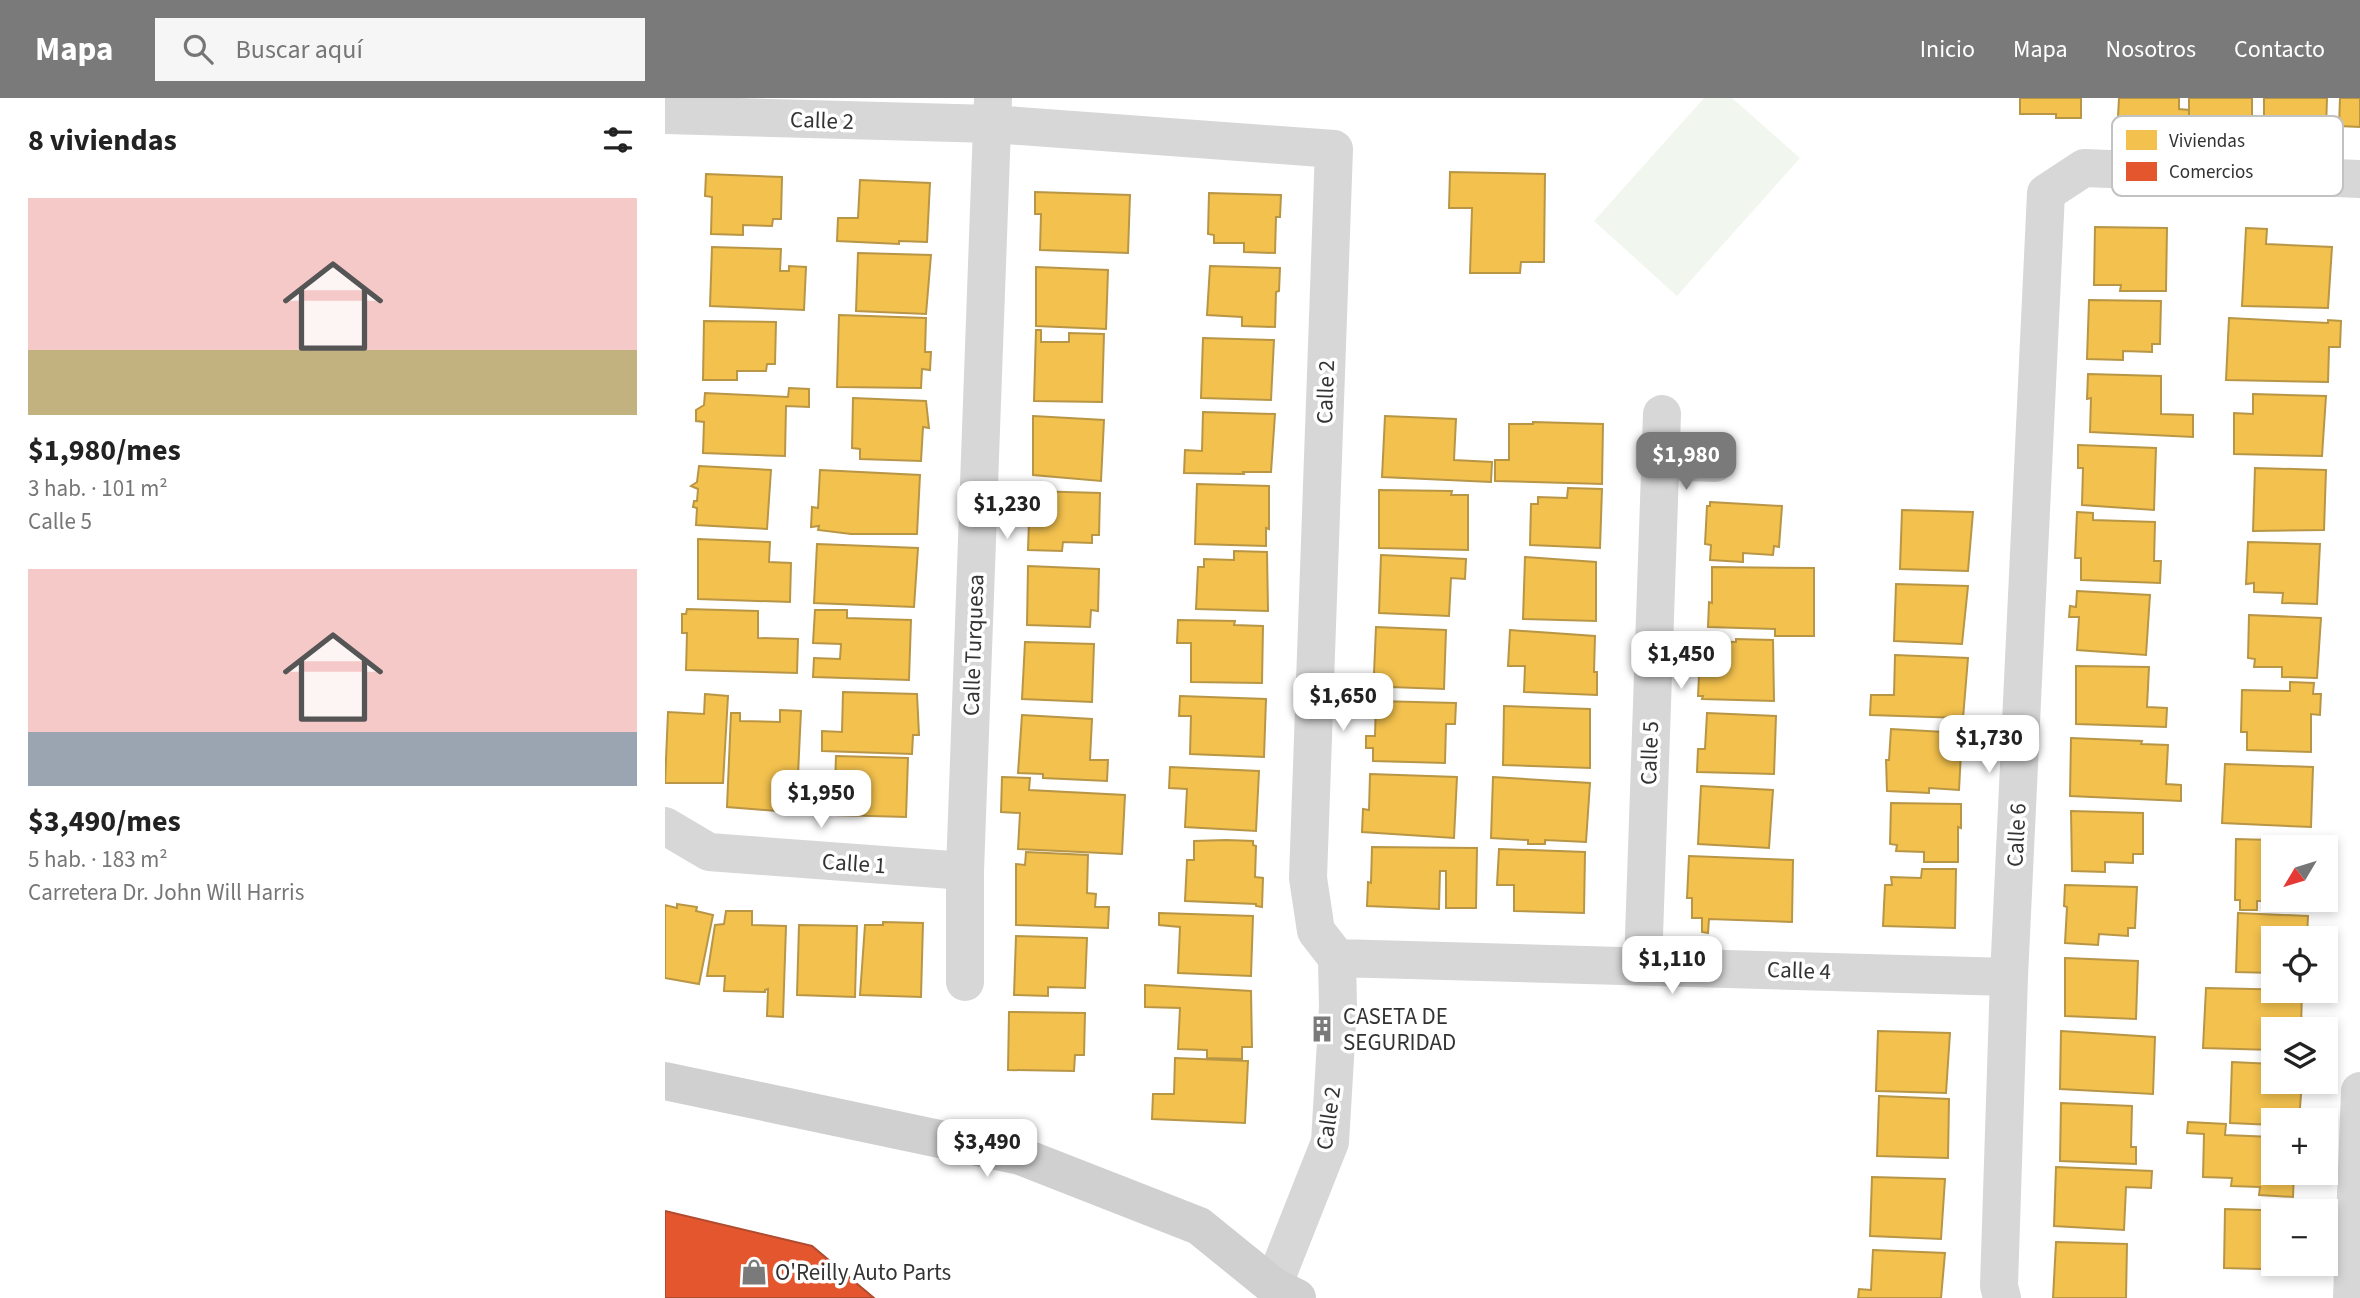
<!DOCTYPE html>
<html lang="es">
<meta charset="utf-8">
<style>
body{margin:0;font-family:"Source Sans 3",sans-serif;background:#f6f6f6;color:#222;height:100vh;display:flex;flex-direction:column;font-size:26px;white-space:nowrap}
*{box-sizing:border-box;margin:0}
p{font-size:23px;color:#767676}
.icon{flex:none;width:38px;height:38px;fill:none;stroke:currentColor;stroke-width:2;stroke-linecap:round;stroke-linejoin:round}
.map{position:relative;flex:1;overflow:hidden}
.details{display:flex;flex-direction:column;background:#fff;width:665px}
.details>*{flex:none}
.needle{width:46px;rotate:232deg}
.tools{position:absolute;left:1596px;top:737px;display:grid;gap:14px}
.tools a{display:grid;place-items:center;width:77px;height:77px;border-radius:0px;background:#fff;box-shadow:0 4px 10px #0003;font-size:35px}
.price{position:absolute;translate:-50% -60px;padding:0 16px;border-radius:14px;background:#fff;color:#222;font-size:23px;line-height:46px;filter:drop-shadow(0 2px 4px #0008)}
.price::after{content:'';position:absolute;left:50%;top:42px;width:21px;height:16px;margin-left:-10px;background:inherit;clip-path:polygon(0 0,100% 0,50% 100%)}
.price.selected{background:#7a7a7a;color:#fff}
ul{padding:0;list-style:none}
li{display:grid;align-content:center;gap:14px;height:371px;padding:0 28px}
li span{display:grid;place-items:center;height:217px;border-radius:0px;color:#555}
li>.icon{margin-inline-start:auto}
span .icon{width:126px;height:126px;fill:#fffc;stroke-width:1}
li b{font-size:30px}
h2{display:flex;justify-content:space-between;align-items:center;height:84px;padding:0 28px;font-size:30px}
header{display:flex;align-items:center;gap:42px;box-sizing:border-box;height:98px;padding:0 35px;background:#7a7a7a;color:#fff}
header strong{font-size:33px}
nav{display:flex;gap:38px;margin-inline-start:auto;font-size:24px}
.search{width:490px;height:63px;background:#f6f6f6;display:flex;align-items:center;gap:18px;box-sizing:border-box;padding:0 24px;border-radius:0px;color:#767676;font-size:26px}
main{display:flex;flex:1;min-height:0}
.map>svg:first-child{display:block}
.green{fill:#f1f7ee}
.homes{fill:#f2c14e;stroke:#b99646;stroke-width:2}
.shops{fill:#e4572e;stroke:#af4c30;stroke-width:2}
.lines{fill:none;stroke-linecap:round;stroke-linejoin:round}
.street{stroke:#d7d7d7;stroke-width:38}
.secondary{stroke:#d0d0d0;stroke-width:38}
.labels{text-anchor:middle;stroke-width:7;stroke-linejoin:round;paint-order:stroke}
.street-label{font-size:23px;fill:#333;stroke:#fff}
.poi-label{font-size:23px;fill:#333;stroke:#fff;text-anchor:start}
.key{fill:#fff;stroke:#c2c2c2;stroke-width:2}
.key-label{font-size:19px;fill:#333}
</style>
<header>
<strong>Mapa</strong>
<div class="search"><svg class="icon" aria-label="search" viewBox="0 0 24 24"><circle cx="10" cy="10" r="6"/><path d="M15 15l6 6"/></svg>Buscar aquí</div>
<nav><a>Inicio</a><a>Mapa</a><a>Nosotros</a><a>Contacto</a></nav>
</header>
<main>
<section class="details">
<h2>8 viviendas<svg class="icon" aria-label="filters" viewBox="0 0 24 24"><path d="M4 7h16M4 17h16"/><circle cx="9" cy="7" r="2"/><circle cx="15" cy="17" r="2"/></svg></h2>
<ul>
<li><span style="background:linear-gradient(#f6c9c9 70%,#c2b280 0)"><svg class="icon" aria-label="home" viewBox="0 0 24 24"><path d="M3 11l9-7 9 7M6 9v11h12V9"/></svg></span><div><b>$1,980/mes</b><p>3 hab. · 101 m²</p><p>Calle 5</p></div></li>
<li><span style="background:linear-gradient(#f6c9c9 75%,#9aa5b1 0)"><svg class="icon" aria-label="home" viewBox="0 0 24 24"><path d="M3 11l9-7 9 7M6 9v11h12V9"/></svg></span><div><b>$3,490/mes</b><p>5 hab. · 183 m²</p><p>Carretera Dr. John Will Harris</p></div></li>
</ul>
</section>
<div class="map">
<svg width="1695" height="1200" viewBox="0 0 1695 1200">
<rect width="100%" height="100%" fill="#fff"/>
<path class="green" d="M 1039,0 L 1067,0 L 1135,60 L 1012,198 L 929,123 Z"/>
<path class="homes" d="M 1355,0 L 1416,0 L 1416,20 L 1391,20 L 1391,16 L 1355,16 Z
M 1454,0 L 1514,0 L 1514,11 L 1524,12 L 1524,26 L 1458,25 L 1459,19 L 1453,19 Z
M 1524,0 L 1587,0 L 1587,28 L 1524,24 Z
M 1599,0 L 1662,0 L 1661,31 L 1602,29 L 1602,20 L 1599,20 Z
M 1675,0 L 1695,0 L 1695,29 L 1674,28 Z
M 785,74 L 880,76 L 879,164 L 856,164 L 855,175 L 805,175 L 807,110 L 784,110 Z
M 41,76 L 117,79 L 116,121 L 108,121 L 107,128 L 78,127 L 78,137 L 46,136 L 47,99 L 40,98 Z
M 195,82 L 265,85 L 262,144 L 234,143 L 234,146 L 172,143 L 173,120 L 193,120 Z
M 370,94 L 465,97 L 463,155 L 375,152 L 376,116 L 370,116 Z
M 544,95 L 616,97 L 615,119 L 611,119 L 610,155 L 579,154 L 579,145 L 549,145 L 549,137 L 543,136 Z
M 1430,129 L 1502,130 L 1501,193 L 1455,193 L 1456,187 L 1429,187 Z
M 1581,130 L 1602,131 L 1601,146 L 1667,149 L 1663,210 L 1577,208 Z
M 47,149 L 116,151 L 115,173 L 124,173 L 124,168 L 141,169 L 139,212 L 45,208 Z
M 193,155 L 266,157 L 261,216 L 191,213 Z
M 545,168 L 615,170 L 614,193 L 611,194 L 610,229 L 577,228 L 577,219 L 542,217 Z
M 371,169 L 443,172 L 441,231 L 371,228 Z
M 1424,202 L 1496,203 L 1495,246 L 1487,246 L 1487,254 L 1458,253 L 1458,262 L 1422,261 Z
M 174,217 L 261,220 L 260,254 L 266,254 L 265,272 L 257,271 L 256,290 L 172,289 Z
M 1564,220 L 1663,225 L 1663,222 L 1676,223 L 1675,249 L 1664,249 L 1663,284 L 1561,282 Z
M 39,223 L 111,224 L 110,266 L 102,266 L 101,273 L 72,273 L 72,282 L 38,282 Z
M 371,232 L 376,232 L 376,244 L 404,244 L 404,235 L 439,236 L 437,304 L 369,303 Z
M 538,240 L 609,242 L 606,302 L 536,300 Z
M 1423,276 L 1496,278 L 1496,316 L 1528,317 L 1528,339 L 1425,334 L 1426,300 L 1422,301 Z
M 124,290 L 144,291 L 144,309 L 121,308 L 120,358 L 38,355 L 39,324 L 31,323 L 31,312 L 39,307 L 40,295 L 123,299 Z
M 1588,296 L 1661,298 L 1657,358 L 1569,356 L 1569,315 L 1588,316 Z
M 188,300 L 261,303 L 264,330 L 258,329 L 256,363 L 195,361 L 195,351 L 187,350 Z
M 538,314 L 610,316 L 606,374 L 578,374 L 579,376 L 519,375 L 520,352 L 537,353 Z
M 368,318 L 439,322 L 436,383 L 368,377 Z
M 720,318 L 791,321 L 789,362 L 827,364 L 826,384 L 717,379 Z
M 868,324 L 938,326 L 937,386 L 830,383 L 830,362 L 844,362 L 844,326 L 868,326 Z
M 1413,347 L 1491,350 L 1489,412 L 1417,407 L 1418,370 L 1413,370 Z
M 34,368 L 106,372 L 102,431 L 31,427 L 32,410 L 28,409 L 29,403 L 32,403 L 33,391 L 26,388 L 32,384 Z
M 1590,370 L 1661,372 L 1659,432 L 1588,433 Z
M 155,372 L 255,377 L 252,436 L 186,436 L 153,432 L 154,428 L 146,429 L 147,409 L 153,410 Z
M 532,386 L 604,388 L 604,431 L 601,430 L 601,448 L 530,446 Z
M 903,390 L 937,391 L 935,450 L 865,447 L 866,406 L 873,406 L 873,399 L 902,400 Z
M 714,392 L 787,393 L 786,397 L 803,397 L 803,452 L 714,450 Z
M 365,393 L 435,395 L 434,437 L 427,437 L 427,445 L 398,444 L 397,453 L 363,452 Z
M 1045,404 L 1117,408 L 1114,449 L 1109,448 L 1108,457 L 1078,455 L 1078,464 L 1045,462 L 1046,447 L 1040,446 L 1042,408 L 1045,408 Z
M 1237,412 L 1308,414 L 1303,473 L 1235,471 Z
M 1412,414 L 1428,415 L 1428,422 L 1490,424 L 1489,463 L 1496,463 L 1495,485 L 1416,482 L 1416,460 L 1410,460 Z
M 33,441 L 105,444 L 104,464 L 126,465 L 125,504 L 33,501 Z
M 1583,444 L 1655,446 L 1652,506 L 1617,505 L 1618,495 L 1589,494 L 1589,485 L 1581,486 Z
M 152,446 L 253,450 L 249,509 L 149,505 Z
M 569,453 L 602,454 L 603,513 L 531,511 L 533,469 L 539,469 L 539,461 L 569,462 Z
M 716,457 L 801,461 L 800,481 L 786,480 L 784,518 L 714,515 Z
M 860,459 L 931,464 L 931,523 L 858,521 Z
M 363,468 L 434,471 L 433,513 L 426,512 L 425,529 L 362,527 Z
M 1047,469 L 1149,470 L 1149,538 L 1110,538 L 1110,531 L 1043,529 L 1044,504 L 1047,505 Z
M 1231,486 L 1303,488 L 1297,546 L 1229,543 Z
M 1412,493 L 1485,497 L 1481,557 L 1412,552 L 1414,519 L 1404,519 L 1405,508 L 1411,509 Z
M 22,511 L 93,513 L 93,540 L 133,541 L 132,575 L 21,572 L 22,535 L 17,535 L 17,516 L 21,516 Z
M 150,512 L 182,512 L 182,520 L 246,522 L 244,582 L 148,579 L 149,560 L 175,561 L 176,546 L 148,545 Z
M 1584,517 L 1656,520 L 1652,580 L 1617,579 L 1617,569 L 1589,569 L 1590,561 L 1583,560 Z
M 513,522 L 570,523 L 569,527 L 598,528 L 597,585 L 526,584 L 526,545 L 512,545 Z
M 711,529 L 781,532 L 779,591 L 725,589 L 724,600 L 708,599 Z
M 845,532 L 930,538 L 929,574 L 932,574 L 932,597 L 859,594 L 860,568 L 843,568 Z
M 1071,541 L 1108,542 L 1109,603 L 1037,601 L 1038,598 L 1033,598 L 1034,578 L 1039,578 L 1040,543 L 1071,544 Z
M 360,544 L 429,546 L 427,604 L 357,601 Z
M 1230,557 L 1303,560 L 1298,620 L 1205,617 L 1206,597 L 1229,597 Z
M 1411,568 L 1484,569 L 1482,609 L 1502,610 L 1501,629 L 1411,626 Z
M 1625,584 L 1649,585 L 1648,596 L 1656,596 L 1655,617 L 1646,616 L 1646,654 L 1582,652 L 1582,634 L 1576,634 L 1577,592 L 1625,593 Z
M 178,594 L 252,596 L 254,637 L 248,637 L 247,656 L 157,653 L 157,633 L 177,634 Z
M 40,596 L 63,598 L 58,685 L 0,685 L 3,614 L 39,616 Z
M 515,598 L 601,601 L 599,659 L 525,656 L 526,618 L 514,618 Z
M 711,603 L 791,605 L 790,626 L 781,626 L 780,665 L 708,663 L 708,650 L 701,650 L 701,638 L 710,638 Z
M 839,608 L 925,611 L 925,670 L 838,667 Z
M 115,612 L 136,613 L 133,677 L 130,678 L 129,711 L 111,710 L 111,713 L 62,709 L 66,615 L 75,615 L 75,623 L 115,624 Z
M 1042,615 L 1111,618 L 1109,676 L 1032,674 L 1033,651 L 1040,651 Z
M 357,617 L 427,621 L 425,662 L 443,662 L 442,683 L 378,680 L 378,676 L 353,675 Z
M 1226,631 L 1297,635 L 1294,692 L 1264,690 L 1264,695 L 1222,693 L 1221,662 L 1224,662 Z
M 1406,640 L 1477,643 L 1476,646 L 1503,647 L 1501,686 L 1516,687 L 1516,703 L 1405,698 Z
M 171,658 L 243,660 L 241,719 L 169,717 Z
M 1560,666 L 1648,669 L 1646,729 L 1557,725 Z
M 505,669 L 594,673 L 591,733 L 520,729 L 522,691 L 504,690 Z
M 705,676 L 792,679 L 789,740 L 697,734 L 698,711 L 704,712 Z
M 337,679 L 365,680 L 364,692 L 460,697 L 457,756 L 353,751 L 355,715 L 336,714 Z
M 828,679 L 925,685 L 921,744 L 880,742 L 880,746 L 863,746 L 863,742 L 826,740 Z
M 1036,688 L 1108,692 L 1104,750 L 1033,746 Z
M 1226,705 L 1296,706 L 1296,730 L 1293,729 L 1293,764 L 1259,764 L 1259,754 L 1231,753 L 1232,747 L 1225,746 Z
M 1406,713 L 1478,715 L 1478,756 L 1468,756 L 1468,765 L 1440,764 L 1440,774 L 1407,773 Z
M 1571,741 L 1644,743 L 1643,749 L 1608,749 L 1608,801 L 1607,803 L 1592,803 L 1592,812 L 1575,812 L 1575,802 L 1570,802 Z
M 561,742 L 588,743 L 588,747 L 591,748 L 590,779 L 598,780 L 597,809 L 591,808 L 591,806 L 520,803 L 522,762 L 529,762 L 529,743 Z
M 707,749 L 812,750 L 811,810 L 781,810 L 781,773 L 775,773 L 774,811 L 702,808 L 703,784 L 706,785 Z
M 834,751 L 920,754 L 919,815 L 849,813 L 849,787 L 832,787 Z
M 361,754 L 423,757 L 422,795 L 431,796 L 430,809 L 444,809 L 443,830 L 351,827 L 351,766 L 360,767 Z
M 1024,758 L 1128,762 L 1127,824 L 1044,821 L 1043,835 L 1037,834 L 1037,820 L 1027,820 L 1027,800 L 1022,800 Z
M 1257,771 L 1291,771 L 1290,830 L 1218,828 L 1220,787 L 1227,787 L 1226,779 L 1256,780 Z
M 1400,787 L 1472,789 L 1470,830 L 1463,830 L 1463,838 L 1434,836 L 1433,847 L 1400,845 L 1402,809 L 1399,808 Z
M 12,806 L 32,809 L 31,813 L 48,817 L 34,886 L 0,880 L 0,807 L 12,810 Z
M 61,813 L 87,813 L 87,827 L 121,828 L 118,919 L 102,918 L 103,891 L 100,892 L 100,894 L 59,893 L 60,878 L 42,878 L 50,827 L 59,826 Z
M 494,815 L 588,818 L 586,878 L 513,875 L 515,829 L 494,827 Z
M 1573,815 L 1643,818 L 1642,840 L 1608,840 L 1608,875 L 1571,874 Z
M 218,824 L 258,825 L 256,899 L 195,897 L 200,827 L 218,827 Z
M 134,827 L 192,828 L 190,899 L 132,897 Z
M 351,838 L 422,840 L 420,890 L 383,889 L 383,898 L 349,897 Z
M 1400,860 L 1473,863 L 1471,921 L 1400,918 Z
M 480,887 L 586,893 L 587,949 L 577,949 L 577,961 L 542,960 L 542,952 L 513,951 L 515,910 L 480,909 Z
M 1541,890 L 1637,892 L 1636,931 L 1608,931 L 1608,952 L 1538,950 Z
M 344,914 L 420,915 L 419,957 L 410,957 L 409,973 L 343,972 Z
M 1213,933 L 1285,935 L 1281,995 L 1211,993 Z
M 1396,933 L 1490,939 L 1488,996 L 1395,991 Z
M 510,960 L 583,963 L 580,1025 L 487,1021 L 488,996 L 509,996 Z
M 1567,964 L 1608,966 L 1608,984 L 1637,984 L 1634,1022 L 1608,1022 L 1608,1027 L 1565,1025 Z
M 1214,998 L 1284,1001 L 1283,1060 L 1212,1058 Z
M 1396,1005 L 1467,1008 L 1466,1049 L 1471,1049 L 1471,1066 L 1395,1063 Z
M 1523,1024 L 1561,1026 L 1560,1037 L 1608,1039 L 1608,1074 L 1629,1074 L 1628,1099 L 1594,1097 L 1595,1089 L 1566,1088 L 1567,1080 L 1538,1079 L 1539,1036 L 1522,1035 Z
M 1391,1069 L 1487,1073 L 1486,1090 L 1461,1089 L 1459,1132 L 1389,1128 Z
M 1207,1079 L 1280,1081 L 1276,1141 L 1205,1138 Z
M 1560,1111 L 1632,1113 L 1608,1113 L 1608,1166 L 1631,1166 L 1631,1172 L 1559,1170 Z
M 1391,1144 L 1462,1146 L 1461,1200 L 1388,1200 Z
M 1208,1152 L 1280,1155 L 1276,1200 L 1193,1200 L 1194,1191 L 1206,1192 Z"/>
<path class="shops" d="M 0,1113 L 147,1148 L 209,1200 L 0,1200 Z"/>
<g class="lines">
<path class="street" d="M 0,17 L 327,26 L 669,51 L 643,780 L 651,833 L 672,860 L 673,910 L 665,1044 L 608,1188
M 994,363 L 1050,365
M 0,728 L 44,754 L 300,773
M 672,860 L 1344,879
M 978,867 L 997,316
M 300,884 L 300,773 L 328,1
M 1337,1200 L 1334,1188 L 1344,879 L 1381,95 L 1419,70 L 1695,81
M 1687,1200 L 1695,993"/>
<path class="secondary" d="M 0,983 L 355,1058 L 534,1128 L 608,1188 L 632,1200"/>
</g>
<defs>
<g id="building-bare" transform="scale(2.1)"><path d="M-4-6H4V6H1V3H-1V6H-4ZM-2.5-4.3h1.7v1.8h-1.7ZM.8-4.3h1.7v1.8H.8ZM-2.5-1h1.7V.8h-1.7ZM.8-1h1.7V.8H.8Z" fill="#7a7a7a" stroke="#fff" stroke-width="2.5" paint-order="stroke"/></g>
<g id="shop-bare" transform="scale(2.1)"><path d="M-5-2.5h2.3a2.7 3.5 0 0 1 5.4 0H5L5.5 6h-11ZM-1.5-2.5h3a1.5 2.3 0 0 0-3 0Z" fill="#7a7a7a" stroke="#fff" stroke-width="2.5" paint-order="stroke"/></g>
</defs>
<g fill-rule="evenodd">
<use href="#building-bare" x="657" y="931"/>
<use href="#shop-bare" x="89" y="1174"/>
</g>
<g class="labels">
<g class="street-label">
<text transform="translate(157 22) rotate(2)" y="8">Calle 2</text>
<text transform="translate(660 294) rotate(-88)" y="8">Calle 2</text>
<text transform="translate(308 547) rotate(-88)" y="8">Calle Turquesa</text>
<text transform="translate(984 655) rotate(-88)" y="8">Calle 5</text>
<text transform="translate(1351 737) rotate(-87)" y="8">Calle 6</text>
<text transform="translate(189 765) rotate(4)" y="8">Calle 1</text>
<text transform="translate(1134 872) rotate(2)" y="8">Calle 4</text>
<text transform="translate(663 1020) rotate(-82)" y="8">Calle 2</text>
</g>
<g class="poi-label">
<text x="678" y="926">CASETA DE<tspan x="678" dy="26">SEGURIDAD</tspan></text>
<text x="110" y="1182">O'Reilly Auto Parts</text>
</g>
</g>
<rect x="1447" y="18" width="231" height="80" rx="10" class="key"/>
<rect x="1461" y="32" width="31" height="20" fill="#f2c14e"/>
<rect x="1461" y="64" width="31" height="19" fill="#e4572e"/>
<g class="key-label">
<text x="1504" y="49">Viviendas</text>
<text x="1504" y="80">Comercios</text>
</g>
</svg>
<div class="tools">
<a><svg class="needle" viewBox="-14 -14 28 28"><path d="M0-13l5 13h-10z" fill="#e53935"/><path d="M0 13l5-13h-10z" fill="#767676"/></svg></a>
<a><svg class="icon" aria-label="locate" viewBox="0 0 24 24"><circle cx="12" cy="12" r="6"/><path d="M12 2v4M12 18v4M2 12h4M18 12h4"/></svg></a>
<a><svg class="icon" aria-label="layers" viewBox="0 0 24 24"><path d="M12 4l9 5-9 5-9-5zM3 14l9 5 9-5"/></svg></a>
<a>+</a>
<a>−</a>
</div>
<b class="price selected" style="left:1021px;top:394px">$1,980</b>
<b class="price" style="left:342px;top:443px">$1,230</b>
<b class="price" style="left:1016px;top:593px">$1,450</b>
<b class="price" style="left:678px;top:635px">$1,650</b>
<b class="price" style="left:1324px;top:677px">$1,730</b>
<b class="price" style="left:156px;top:732px">$1,950</b>
<b class="price" style="left:1007px;top:898px">$1,110</b>
<b class="price" style="left:322px;top:1081px">$3,490</b>
</div>
</main>
